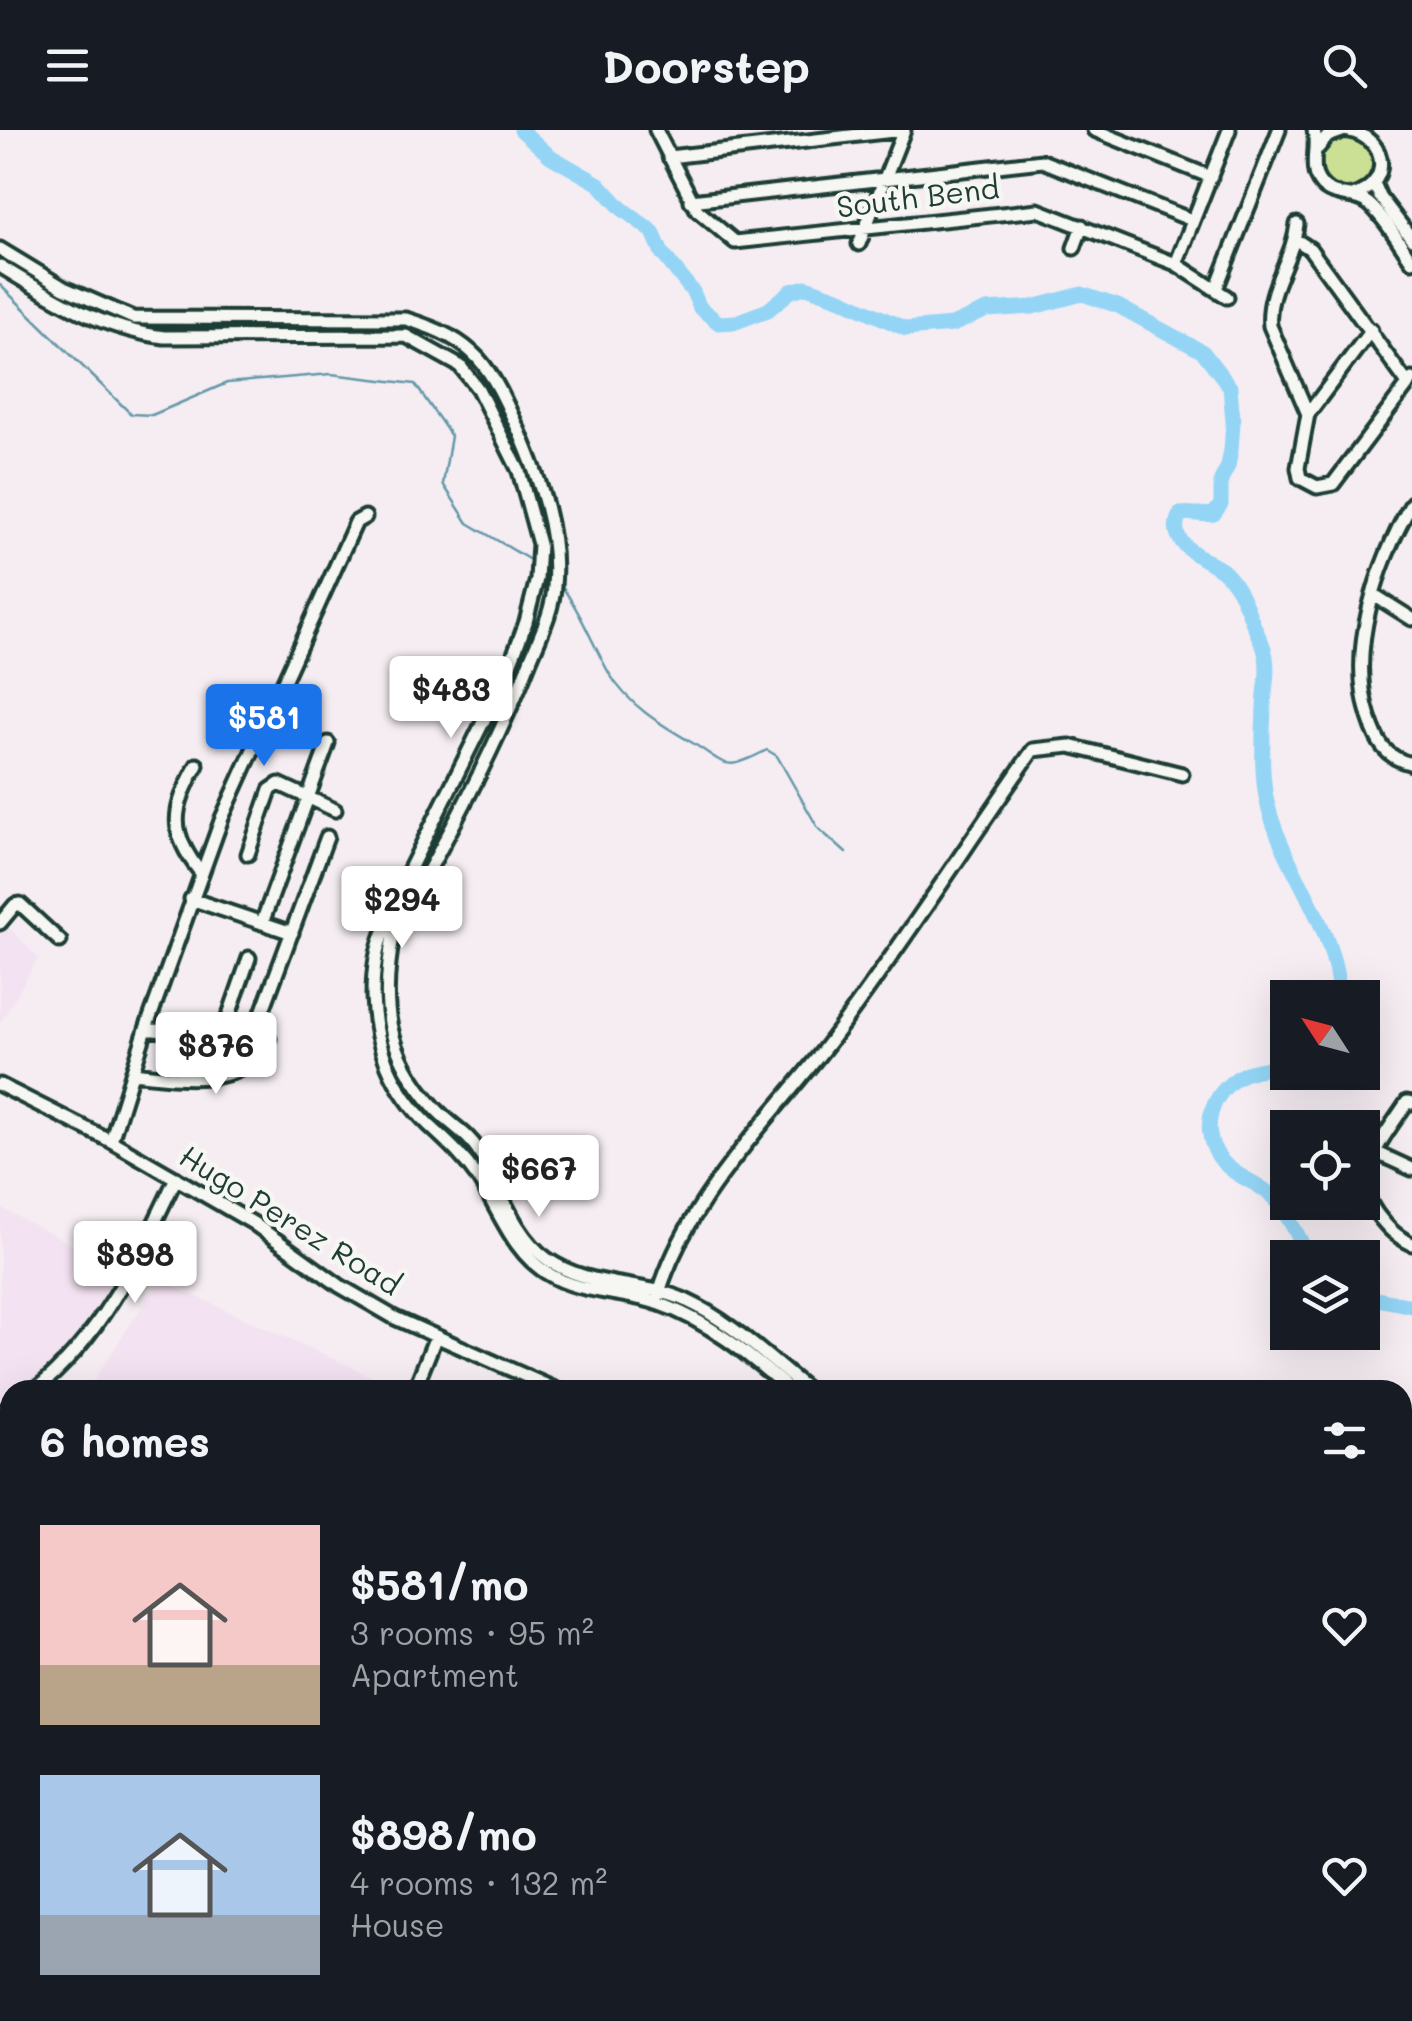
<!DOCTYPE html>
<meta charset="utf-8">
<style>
body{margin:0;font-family:Mali,sans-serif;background:#20242c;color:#f1f3f6;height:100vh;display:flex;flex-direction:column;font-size:38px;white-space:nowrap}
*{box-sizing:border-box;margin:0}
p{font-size:32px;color:#9ea1a6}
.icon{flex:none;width:55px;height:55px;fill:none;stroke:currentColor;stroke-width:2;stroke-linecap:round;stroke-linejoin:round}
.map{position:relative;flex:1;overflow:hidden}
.sheet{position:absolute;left:0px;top:1250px;width:1412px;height:642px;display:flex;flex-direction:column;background:#171b24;border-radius:30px 30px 0 0;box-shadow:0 10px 40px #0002}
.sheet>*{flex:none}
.needle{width:65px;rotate:306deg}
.tools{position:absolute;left:1270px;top:850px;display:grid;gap:20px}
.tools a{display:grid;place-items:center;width:110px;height:110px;border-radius:0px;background:#171b24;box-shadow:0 10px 40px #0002;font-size:50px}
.price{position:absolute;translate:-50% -85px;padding:0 22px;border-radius:10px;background:#fff;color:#222;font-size:32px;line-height:65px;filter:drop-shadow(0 2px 5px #0008)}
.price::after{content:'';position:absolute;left:50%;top:60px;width:30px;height:22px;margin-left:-15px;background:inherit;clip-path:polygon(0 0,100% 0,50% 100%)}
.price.on{background:#1a73e8;color:#fff}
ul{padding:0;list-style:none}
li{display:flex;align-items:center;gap:30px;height:250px;padding:0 40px}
li span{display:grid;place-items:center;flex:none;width:280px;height:200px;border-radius:0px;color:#555}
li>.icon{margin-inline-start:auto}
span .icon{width:120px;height:120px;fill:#fffc;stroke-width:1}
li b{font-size:42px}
h2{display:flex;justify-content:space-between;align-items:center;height:120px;padding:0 40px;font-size:42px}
header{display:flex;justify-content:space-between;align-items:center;height:130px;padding:0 40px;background:#171b24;font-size:45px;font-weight:800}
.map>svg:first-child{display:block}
.built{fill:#f3e2f1}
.green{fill:#cce095;stroke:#768e64;stroke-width:2.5}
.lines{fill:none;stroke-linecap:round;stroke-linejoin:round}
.stream{stroke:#6598a8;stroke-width:2.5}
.river{stroke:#94d5f6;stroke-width:15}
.minor-casing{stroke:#1f3d34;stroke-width:19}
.minor{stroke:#f6f6f2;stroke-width:11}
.labels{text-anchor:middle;stroke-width:9;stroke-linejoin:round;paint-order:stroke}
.street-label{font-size:30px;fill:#1f3d34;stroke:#f6f6f2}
</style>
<header><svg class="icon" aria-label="menu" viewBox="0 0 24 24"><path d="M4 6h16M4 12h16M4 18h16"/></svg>Doorstep<svg class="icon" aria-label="search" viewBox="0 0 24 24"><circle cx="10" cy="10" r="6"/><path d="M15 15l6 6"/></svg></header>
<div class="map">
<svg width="1412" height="1891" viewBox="0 0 1412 1891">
<rect width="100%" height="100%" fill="#f5edf2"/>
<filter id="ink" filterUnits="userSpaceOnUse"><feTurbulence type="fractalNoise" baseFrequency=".01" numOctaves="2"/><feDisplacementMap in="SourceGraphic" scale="20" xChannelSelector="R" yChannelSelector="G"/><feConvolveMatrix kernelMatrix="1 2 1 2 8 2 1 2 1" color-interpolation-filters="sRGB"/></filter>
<g filter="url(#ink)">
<path class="built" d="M 4,792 L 38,828 L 0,893 L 0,799 Z
M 0,1078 L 123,1140 L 51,1240 L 19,1260 L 10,1260 L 10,1266 L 0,1272 Z
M 160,1150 L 373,1247 L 402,1260 L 87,1260 Z"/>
<path class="green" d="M1320 34a28 28 0 1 1 56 0a28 28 0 1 1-56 0Z"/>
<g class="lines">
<path class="stream" d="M 0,155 L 131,284 L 152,285 L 227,253 L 331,244 L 415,254 L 451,306 L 443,354 L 468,393 L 535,433
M 560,454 C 581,482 592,513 609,543 C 628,575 660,594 691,612 C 729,635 723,643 767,620 L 777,626 L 818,698 L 846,723
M 0,1781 L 10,1791
M 276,1882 L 276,1891
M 289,1882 L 296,1891
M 374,1891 L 388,1882
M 590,1891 L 592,1882"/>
<path class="river" d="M 521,0 L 550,26 L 599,54 L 621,78 L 653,102 L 662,123 L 693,162 L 700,178 L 719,193 L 736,192 L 768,180 L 791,161 L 806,157 L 841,169 L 906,199 L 952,195 L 987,180 L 1033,177 L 1082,164 L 1118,176 L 1203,222 L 1230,257 L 1233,292 L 1231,320 L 1228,336 L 1221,350 L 1221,374 L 1214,384 C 1201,386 1192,382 1180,384 C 1165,413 1201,427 1219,438 C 1225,441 1231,449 1235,455 C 1246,470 1251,492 1260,509 C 1272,531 1265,554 1264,577 C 1263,608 1260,645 1268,676 C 1285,742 1337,797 1339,868
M 1288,935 C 1273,938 1255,938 1242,945 C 1210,963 1198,1002 1222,1031 C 1236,1048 1259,1052 1273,1067 C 1288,1084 1299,1108 1310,1128
M 1362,1166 L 1412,1176"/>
<g class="minor-casing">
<path id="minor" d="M 656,0 L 697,80 L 735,112 L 1038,80 L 1176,134 L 1227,167
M 1094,0 L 1211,47
M 1314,0 C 1318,18 1311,32 1316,46 C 1327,72 1352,60 1369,74 C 1386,89 1399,113 1412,131
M 1341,0 C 1385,2 1397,51 1353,66
M 1318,18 L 1328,6 L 1342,1
M 669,27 L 902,0
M 1374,53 L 1380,67 L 1412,109
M 691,71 L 1042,31 L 1192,90
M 1297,94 C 1293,130 1266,158 1270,196 L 1308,284 L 1298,338 L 1300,348 L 1317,357 L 1333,354 L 1412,249
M 1295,109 L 1310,119 L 1408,254
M 859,114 L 904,0
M 1074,118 L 1082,96
M 0,119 L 64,158 L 133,188 L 406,189 C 478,211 489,235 519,301 C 540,350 559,402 554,456 C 553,480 540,506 531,528 C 496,618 449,705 402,789
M 1176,134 L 1229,0
M 0,136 C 52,168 101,199 164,207 L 406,206 L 460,236 L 478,259 L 519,341 L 539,414 L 537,449 L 526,492 L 505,548 L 389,781 L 382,789 L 385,799 L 394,801 L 400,798 L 402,789 L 396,781 L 389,781
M 1216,159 L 1279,0
M 1308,284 L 1371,200
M 1412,373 C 1378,432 1347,520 1369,587 C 1377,612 1385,628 1412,634
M 1374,465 L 1412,489
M 197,635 C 172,680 168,701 201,743
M 248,724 L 270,660 L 279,654 L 335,680
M 191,769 L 292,803
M 0,793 L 15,775 L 20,774 L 60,811
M 262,793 L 328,613
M 385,799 C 375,820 373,843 373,866 C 374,915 393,961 429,995 C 447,1012 462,1025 476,1045 C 499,1078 511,1121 547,1143 C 580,1164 621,1161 657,1173 C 708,1190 750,1226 790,1260
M 394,801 C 380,872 385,923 435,978 C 449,994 467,1002 478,1020 C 499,1055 513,1105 547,1129 C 588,1158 641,1151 685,1170 C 731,1191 769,1229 808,1260
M 146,899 L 221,908 L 250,915 L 327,707
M 221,908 L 249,828
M 132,943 C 163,946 224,956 249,933 C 257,926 263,916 269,909
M 0,955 L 111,1011 L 253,1093 L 340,1156 L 395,1188 L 557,1260
M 1412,973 L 1407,972 C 1386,1005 1348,1046 1377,1084 C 1388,1098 1395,1106 1412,1114
M 111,1011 L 146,899 L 222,688 L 356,392 L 365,387
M 1375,1022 L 1412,1039
M 656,1173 C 683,1071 766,995 828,914 C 900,819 965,717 1033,620 L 1070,616 L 1182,644
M 416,1256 L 436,1206
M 35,1260 C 103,1206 139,1125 176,1048
M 0,1283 L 10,1277
M 0,1431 L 10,1441
M 0,1496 L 10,1487
M 1402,1572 L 1412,1577
M 1402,1586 L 1412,1591
M 0,1593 L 10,1599
M 1402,1710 L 1408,1713 L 1402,1725
M 10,1756 L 10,1763
M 1402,1774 L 1410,1778
M 0,1790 L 10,1800
M 1402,1811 L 1412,1790
M 0,1819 L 10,1816
M 1402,1849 L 1412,1828
M 0,1858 L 10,1855
M 174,1882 L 178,1891
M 208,1882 L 211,1891
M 245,1882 L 248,1891
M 325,1882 L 333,1891
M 641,1882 L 655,1891
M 841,1882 L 858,1891
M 932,1882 L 951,1891
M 1172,1882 L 1191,1891
M 1249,1882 L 1268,1891
M 100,1890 L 140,1882
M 18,1891 L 48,1882
M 339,1891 L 348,1882
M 665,1891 L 668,1882
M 699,1891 L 703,1882
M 735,1891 L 739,1882
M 771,1891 L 775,1882
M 802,1891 L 805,1882
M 1046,1891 L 1049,1882
M 1124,1891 L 1128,1882
M 1366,1891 L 1370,1882
M 1385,1891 L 1388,1882"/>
</g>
<use href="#minor" class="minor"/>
</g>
</g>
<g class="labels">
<g class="street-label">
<text transform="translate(918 68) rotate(-7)" y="10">South Bend</text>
<text transform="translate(290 1091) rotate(32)" y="10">Hugo Perez Road</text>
</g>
</g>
</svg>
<div class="tools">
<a><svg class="needle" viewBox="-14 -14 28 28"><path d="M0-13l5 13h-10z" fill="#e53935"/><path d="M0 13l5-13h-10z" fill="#9ea1a6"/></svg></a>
<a><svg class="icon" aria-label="locate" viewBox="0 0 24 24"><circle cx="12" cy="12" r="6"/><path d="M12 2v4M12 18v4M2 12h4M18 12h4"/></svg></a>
<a><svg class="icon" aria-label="layers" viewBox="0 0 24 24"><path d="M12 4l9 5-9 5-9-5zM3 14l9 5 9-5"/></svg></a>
</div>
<b class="price" style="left:451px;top:611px">$483</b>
<b class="price on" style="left:264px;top:639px">$581</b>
<b class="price" style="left:402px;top:821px">$294</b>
<b class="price" style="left:216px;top:967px">$876</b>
<b class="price" style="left:539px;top:1090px">$667</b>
<b class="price" style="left:135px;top:1176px">$898</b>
<section class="sheet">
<h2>6 homes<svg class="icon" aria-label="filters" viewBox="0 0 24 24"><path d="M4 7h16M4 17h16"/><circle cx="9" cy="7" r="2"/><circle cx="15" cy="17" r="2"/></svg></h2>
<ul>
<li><span style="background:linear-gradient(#f6c9c9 70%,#b9a48a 0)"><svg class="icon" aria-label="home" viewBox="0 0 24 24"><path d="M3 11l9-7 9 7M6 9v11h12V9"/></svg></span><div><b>$581/mo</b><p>3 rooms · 95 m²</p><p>Apartment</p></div><svg class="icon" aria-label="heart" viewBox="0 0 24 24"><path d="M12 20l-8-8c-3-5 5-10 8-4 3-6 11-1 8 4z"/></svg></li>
<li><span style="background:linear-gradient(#a9c7e8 70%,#9aa5b1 0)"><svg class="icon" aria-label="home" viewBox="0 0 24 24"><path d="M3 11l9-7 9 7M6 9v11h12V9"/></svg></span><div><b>$898/mo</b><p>4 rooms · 132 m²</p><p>House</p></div><svg class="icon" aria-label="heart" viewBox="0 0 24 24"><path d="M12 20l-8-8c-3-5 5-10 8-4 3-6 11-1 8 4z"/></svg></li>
</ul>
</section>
</div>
